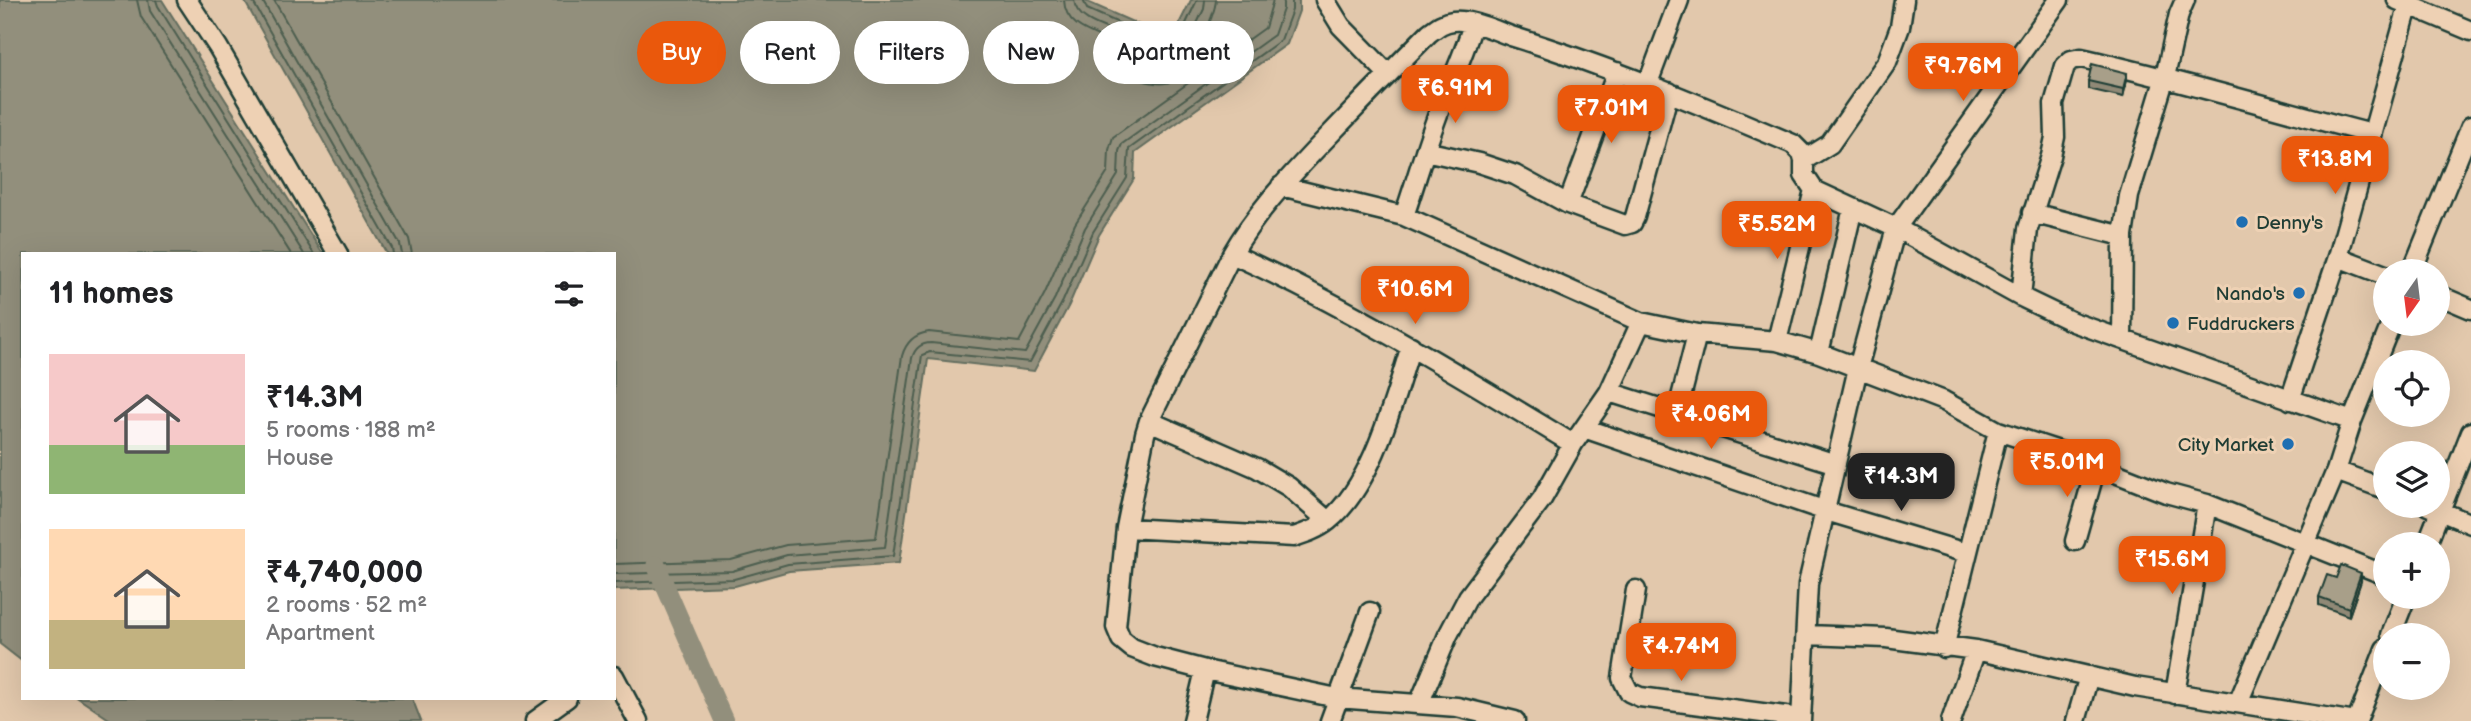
<!DOCTYPE html>
<meta charset="utf-8">
<style>
body{margin:0;font-family:"Balsamiq Sans",sans-serif;background:#f2f2f2;color:#202124;height:100vh;display:flex;flex-direction:column;font-size:26px;white-space:nowrap}
*{box-sizing:border-box;margin:0}
p{font-size:23px;color:#757577}
.icon{flex:none;width:38px;height:38px;fill:none;stroke:currentColor;stroke-width:2;stroke-linecap:round;stroke-linejoin:round}
.map{position:relative;flex:1;overflow:hidden}
.panel{position:absolute;left:21px;top:252px;width:595px;height:448px;display:flex;flex-direction:column;background:#fff;border-radius:0px;box-shadow:0 7px 28px #0002}
.panel>*{flex:none}
.hud{position:absolute;left:637px;top:21px;width:665px;height:63px;display:flex;gap:14px}
.needle{width:46px;rotate:194deg}
.tools{position:absolute;left:2373px;top:259px;display:grid;gap:14px}
.tools a{display:grid;place-items:center;width:77px;height:77px;border-radius:50%;background:#fff;box-shadow:0 7px 28px #0002;font-size:35px}
.price{position:absolute;translate:-50% -60px;padding:0 16px;border-radius:14px;background:#ea580c;color:#fff;font-size:23px;line-height:46px;filter:drop-shadow(0 2px 4px #0008)}
.price::after{content:'';position:absolute;left:50%;top:42px;width:21px;height:16px;margin-left:-10px;background:inherit;clip-path:polygon(0 0,100% 0,50% 100%)}
.price.selected{background:#222;color:#fff}
ul{padding:0;list-style:none}
li{display:flex;align-items:center;gap:21px;height:175px;padding:0 28px}
li span{display:grid;place-items:center;flex:none;width:196px;height:140px;border-radius:0px;color:#555}
li>.icon{margin-inline-start:auto}
span .icon{width:84px;height:84px;fill:#fffc;stroke-width:1}
li b{font-size:30px}
h2{display:flex;justify-content:space-between;align-items:center;height:84px;padding:0 28px;font-size:30px}
.chip{padding:0 24px;border-radius:32px;background:#fff;box-shadow:0 7px 28px #0002;font-size:24px;line-height:63px}
.chip.selected{background:#ea580c;color:#fff}
.map>svg:first-child{display:block}
.water{fill:#928f7b;stroke:#646e5f;stroke-width:2}
.lines{fill:none;stroke-linecap:round;stroke-linejoin:round}
.shore{stroke:#4d5e50;stroke-width:2}
.canal{stroke:#928f7b;stroke-width:19}
.minor-casing{stroke:#1f3d34;stroke-width:23}
.minor{stroke:#eed1b4;stroke-width:18}
.wall{fill:#908976;stroke:#1f3d34;stroke-width:2}
.shaded-wall{fill:#766f60;stroke:#1f3d34;stroke-width:2}
.building{fill:#a89f89;stroke:#1f3d34;stroke-width:2}
.poi-dot{fill:#1f6fb2;stroke:#eed1b4;stroke-width:2.5}
.labels{text-anchor:middle;stroke-width:6;stroke-linejoin:round;paint-order:stroke}
.poi-label{font-size:19px;fill:#1f3d34;stroke:#eed1b4;text-anchor:start}
</style>
<div class="map">
<svg width="2471" height="721" viewBox="0 0 2471 721">
<rect width="100%" height="100%" fill="#e2c8ac"/>
<filter id="ink" filterUnits="userSpaceOnUse"><feTurbulence type="fractalNoise" baseFrequency=".0143" numOctaves="2"/><feDisplacementMap in="SourceGraphic" scale="14" xChannelSelector="R" yChannelSelector="G"/><feConvolveMatrix kernelMatrix="1 2 1 2 8 2 1 2 1" color-interpolation-filters="sRGB"/></filter>
<g filter="url(#ink)">
<path class="water" d="M 0,0 L 162,0 L 323,254 L 23,254 L 23,662 L 0,644 Z
M 244,0 L 1083,0 L 1151,30 L 1141,50 L 1162,58 L 1191,0 L 1299,0 L 1299,11 L 1287,44 L 1135,153 L 1134,179 L 1099,235 L 1069,305 L 1034,371 L 928,359 L 899,563 L 789,571 L 735,586 L 614,590 L 614,254 L 387,254 Z
M 78,698 L 412,698 L 421,721 L 112,721 Z"/>
<g class="lines">
<path class="shore" d="M 137,0 L 141,17 L 291,254
M 148,0 L 150,11 L 304,254
M 156,0 L 158,6 L 314,254
M 252,0 L 392,248 L 393,254
M 262,0 L 400,244 L 402,254
M 274,0 L 409,239 L 412,254
M 1064,0 C 1065,28 1094,33 1115,43 C 1116,50 1116,57 1120,64 C 1129,80 1163,90 1178,78 C 1190,69 1215,15 1216,0
M 1074,0 C 1076,23 1110,28 1128,37 C 1128,42 1125,49 1127,54 C 1132,71 1165,79 1177,65 L 1204,9 L 1205,0
M 1083,0 L 1087,9 L 1139,32 L 1140,36 L 1135,48 L 1136,54 L 1161,65 L 1169,60 L 1197,0
M 614,564 L 731,560 L 786,545 L 876,538 L 902,356 C 906,342 914,334 929,332 L 1019,342 L 1045,293 L 1075,224 L 1108,172 L 1109,150 L 1113,137 L 1265,28 L 1273,0
M 614,574 L 732,571 L 787,555 L 885,547 L 912,358 C 915,348 921,343 931,343 L 1025,353 L 1055,298 L 1085,228 L 1118,175 L 1119,151 L 1122,144 L 1274,35 L 1283,9 L 1283,0
M 614,583 L 734,579 L 788,564 L 893,556 L 922,355 L 930,352 L 1030,362 L 1063,301 L 1093,232 L 1127,178 L 1129,149 L 1281,40 L 1292,10 L 1292,0"/>
<path class="canal" d="M 656,565 L 724,721"/>
<g class="minor-casing">
<path id="minor" d="M 187,0 L 218,47 L 338,254
M 1325,0 L 1341,26 L 1388,74
M 2397,0 L 2471,31
M 1648,83 L 1679,0
M 1425,151 L 1479,163 L 1515,175 L 1568,204 L 1625,225 L 1632,223 L 1635,217 L 1669,92
M 1804,160 L 1830,144 L 1887,62 L 1900,27 L 1904,0
M 1281,186 L 1404,216 L 1641,322 L 1697,334 L 1777,341 L 1819,353 L 1944,401 L 1998,431 L 2062,452 L 2166,493 L 2207,504 L 2385,575
M 1568,204 L 1617,72
M 2032,213 L 2123,236
M 1404,216 C 1417,178 1428,138 1443,101 C 1454,75 1465,51 1473,24
M 1232,254 C 1351,308 1461,376 1573,444
M 2338,257 L 2385,275
M 2412,271 L 2471,126
M 2438,295 L 2471,309
M 2021,297 L 2028,229 L 2051,156 L 2055,137 L 2054,104 L 2065,66 L 2071,60 L 2081,58 C 2179,80 2275,109 2372,134
M 2122,339 L 2123,236 L 2129,196 L 2165,77 L 2179,14 L 2185,0
M 1777,341 L 1814,190
M 1819,353 L 1853,208
M 1609,392 L 1836,464
M 2290,400 L 2338,257 L 2410,0
M 1677,413 L 1697,334
M 1149,421 L 1257,468 L 1289,487 L 1328,521
M 1584,428 L 1826,511 L 1966,553
M 2336,471 L 2385,489
M 2428,506 L 2471,524
M 1126,528 L 1294,537 C 1306,533 1318,529 1328,521 C 1373,485 1394,399 1411,346
M 2075,541 L 2096,467
M 2427,544 L 2471,432
M 1636,590 L 1622,678 L 1629,692 L 1640,697 L 1801,718
M 1807,635 L 1886,638 L 1976,650 L 2135,687 L 2350,721
M 2391,635 L 2406,597
M 1944,648 L 1998,431
M 614,676 L 638,721
M 2175,694 L 2207,504
M 2238,703 L 2336,471 L 2352,421 L 2391,324
M 1419,704 L 1448,635 L 1468,597 L 1542,499 L 1573,444 L 1609,392 L 1641,322
M 535,721 L 567,698
M 1193,721 L 1205,670
M 1330,721 L 1370,612
M 1515,721 L 1457,707 L 1337,698 L 1205,670 L 1155,657 L 1132,648 L 1121,639 L 1116,627 L 1126,528 L 1145,434 L 1149,421 L 1232,254 C 1254,215 1285,182 1316,149 C 1353,110 1391,71 1429,33 C 1437,27 1443,22 1453,21 C 1472,19 1496,31 1514,37 C 1610,67 1701,105 1793,144 L 1802,153 L 1804,160 L 1804,175 L 1814,190 L 1896,228 L 2021,297 L 2073,322 L 2352,421
M 1801,721 L 1808,584 L 1858,368 L 1896,228 L 2059,0
M 1951,721 L 1976,650
M 2076,721 L 2089,676
M 2357,721 L 2385,649"/>
</g>
<use href="#minor" class="minor"/>
</g>
<path class="wall" d="M 2127,80 L 2123,97 L 2088,89 L 2088,81 Z
M 2336,578 L 2361,581 L 2349,616 L 2319,605 L 2319,597 Z"/>
<path class="shaded-wall" d="M 2127,73 L 2127,80 L 2123,97 L 2123,89 Z
M 2361,573 L 2361,581 L 2349,616 L 2349,608 Z"/>
<path class="building" d="M 2092,64 L 2127,73 L 2123,89 L 2088,81 Z
M 2341,565 L 2361,573 L 2349,608 L 2319,597 L 2327,575 L 2336,578 Z"/>
</g>
<g class="poi-dot">
<circle cx="2242" cy="222" r="7"/>
<circle cx="2299" cy="293" r="7"/>
<circle cx="2173" cy="323" r="7"/>
<circle cx="2288" cy="444" r="7"/>
</g>
<g class="labels">
<g class="poi-label">
<text x="2256" y="229">Denny's</text>
<text x="2285" y="300" text-anchor="end">Nando's</text>
<text x="2187" y="330">Fuddruckers</text>
<text x="2274" y="451" text-anchor="end">City Market</text>
</g>
</g>
</svg>
<div class="tools">
<a><svg class="needle" viewBox="-14 -14 28 28"><path d="M0-13l5 13h-10z" fill="#e53935"/><path d="M0 13l5-13h-10z" fill="#757577"/></svg></a>
<a><svg class="icon" aria-label="locate" viewBox="0 0 24 24"><circle cx="12" cy="12" r="6"/><path d="M12 2v4M12 18v4M2 12h4M18 12h4"/></svg></a>
<a><svg class="icon" aria-label="layers" viewBox="0 0 24 24"><path d="M12 4l9 5-9 5-9-5zM3 14l9 5 9-5"/></svg></a>
<a>+</a>
<a>−</a>
</div>
<b class="price" style="left:1963px;top:103px">₹9.76M</b>
<b class="price" style="left:1455px;top:125px">₹6.91M</b>
<b class="price" style="left:1611px;top:145px">₹7.01M</b>
<b class="price" style="left:2335px;top:196px">₹13.8M</b>
<b class="price" style="left:1777px;top:261px">₹5.52M</b>
<b class="price" style="left:1415px;top:326px">₹10.6M</b>
<b class="price" style="left:1711px;top:451px">₹4.06M</b>
<b class="price" style="left:2067px;top:499px">₹5.01M</b>
<b class="price selected" style="left:1901px;top:513px">₹14.3M</b>
<b class="price" style="left:2172px;top:596px">₹15.6M</b>
<b class="price" style="left:1681px;top:683px">₹4.74M</b>
<div class="hud">
<a class="chip selected">Buy</a>
<a class="chip">Rent</a>
<a class="chip">Filters</a>
<a class="chip">New</a>
<a class="chip">Apartment</a>
</div>
<section class="panel">
<h2>11 homes<svg class="icon" aria-label="filters" viewBox="0 0 24 24"><path d="M4 7h16M4 17h16"/><circle cx="9" cy="7" r="2"/><circle cx="15" cy="17" r="2"/></svg></h2>
<ul>
<li><span style="background:linear-gradient(#f6c9c9 65%,#8fb573 0)"><svg class="icon" aria-label="home" viewBox="0 0 24 24"><path d="M3 11l9-7 9 7M6 9v11h12V9"/></svg></span><div><b>₹14.3M</b><p>5 rooms · 188 m²</p><p>House</p></div></li>
<li><span style="background:linear-gradient(#ffd9b3 65%,#c2b280 0)"><svg class="icon" aria-label="home" viewBox="0 0 24 24"><path d="M3 11l9-7 9 7M6 9v11h12V9"/></svg></span><div><b>₹4,740,000</b><p>2 rooms · 52 m²</p><p>Apartment</p></div></li>
</ul>
</section>
</div>
